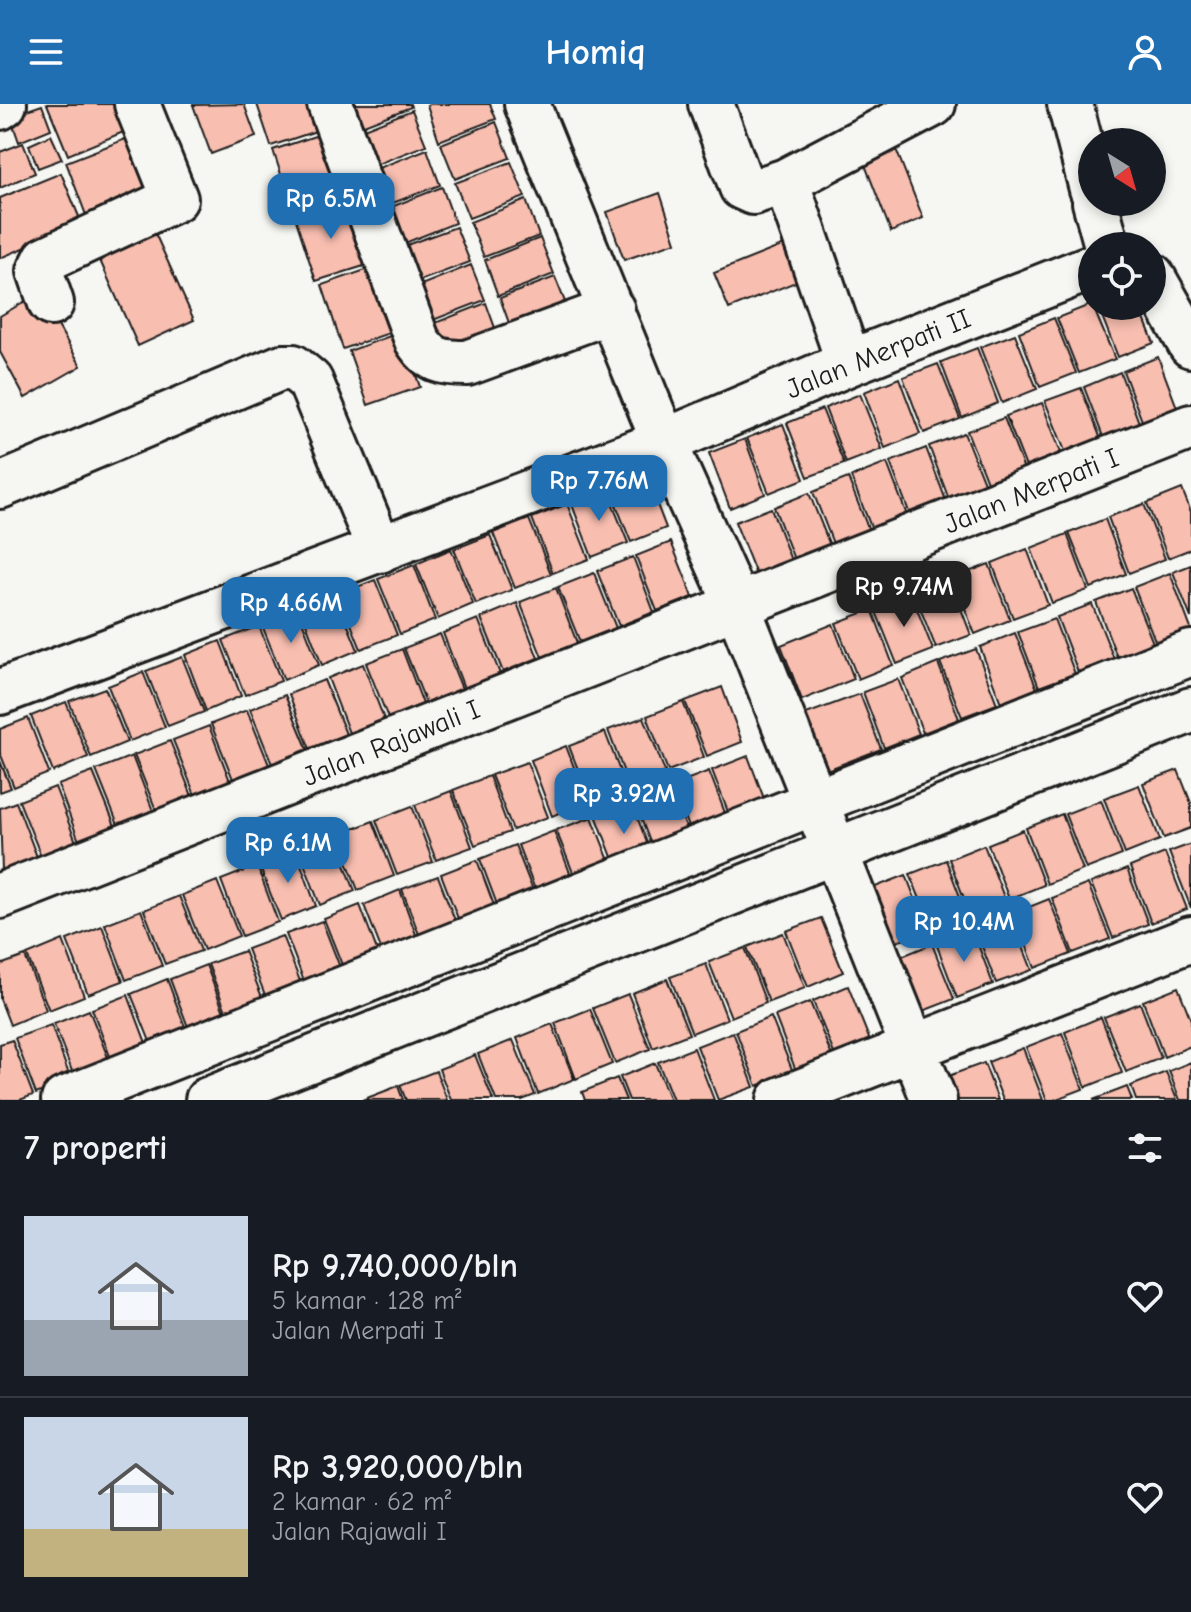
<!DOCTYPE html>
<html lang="id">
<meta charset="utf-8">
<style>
body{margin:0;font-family:"Comic Neue",sans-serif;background:#20242c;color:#f1f3f6;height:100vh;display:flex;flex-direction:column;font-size:30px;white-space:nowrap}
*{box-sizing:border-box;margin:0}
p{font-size:26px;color:#9ea1a6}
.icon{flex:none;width:44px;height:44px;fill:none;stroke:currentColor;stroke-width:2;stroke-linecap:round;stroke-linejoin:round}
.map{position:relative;height:996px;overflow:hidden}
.drawer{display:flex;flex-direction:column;background:#171b24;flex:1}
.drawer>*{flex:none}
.needle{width:52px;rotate:143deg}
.controls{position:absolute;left:1078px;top:24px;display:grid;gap:16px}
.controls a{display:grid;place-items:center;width:88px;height:88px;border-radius:50%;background:#171b24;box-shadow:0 4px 12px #0003;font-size:40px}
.price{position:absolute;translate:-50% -68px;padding:0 18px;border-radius:16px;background:#1f6fb2;color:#fff;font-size:26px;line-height:52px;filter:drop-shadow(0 2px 4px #0008)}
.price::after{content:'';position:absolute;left:50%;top:48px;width:24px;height:18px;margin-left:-12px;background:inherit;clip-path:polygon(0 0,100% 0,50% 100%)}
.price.current{background:#222;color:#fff}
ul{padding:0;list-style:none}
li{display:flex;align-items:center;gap:24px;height:200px;padding:0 24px}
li+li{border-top:2px solid #363941}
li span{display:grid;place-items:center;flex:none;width:224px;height:160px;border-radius:0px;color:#555}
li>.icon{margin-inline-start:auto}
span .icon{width:96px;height:96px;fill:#fffc;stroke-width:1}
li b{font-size:34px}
h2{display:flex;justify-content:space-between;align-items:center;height:96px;padding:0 24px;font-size:34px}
header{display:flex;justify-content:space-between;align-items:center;height:104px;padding:0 24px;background:#1f6fb2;color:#fff;font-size:36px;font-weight:600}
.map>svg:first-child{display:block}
.building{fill:#f8beb0;stroke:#1c1c1c;stroke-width:2}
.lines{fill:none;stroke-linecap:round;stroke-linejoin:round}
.street-casing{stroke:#1c1c1c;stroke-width:50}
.street{stroke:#f6f6f2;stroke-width:44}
.labels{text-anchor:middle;stroke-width:8;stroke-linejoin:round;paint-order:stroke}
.street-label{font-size:28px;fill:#1c1c1c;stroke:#f6f6f2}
</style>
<header><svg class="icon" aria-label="menu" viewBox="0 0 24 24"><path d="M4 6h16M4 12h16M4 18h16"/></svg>Homiq<svg class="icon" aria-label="person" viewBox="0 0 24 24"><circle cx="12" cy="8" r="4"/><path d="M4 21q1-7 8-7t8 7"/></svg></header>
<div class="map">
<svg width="1191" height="996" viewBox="0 0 1191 996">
<rect width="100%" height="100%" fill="#f6f6f2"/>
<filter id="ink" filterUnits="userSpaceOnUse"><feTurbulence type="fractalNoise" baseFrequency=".0125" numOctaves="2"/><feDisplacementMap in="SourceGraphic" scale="16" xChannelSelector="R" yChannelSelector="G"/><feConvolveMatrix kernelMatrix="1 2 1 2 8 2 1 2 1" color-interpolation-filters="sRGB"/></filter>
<g filter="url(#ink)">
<path class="building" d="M 47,0 L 129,0 L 138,22 L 68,51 Z
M 244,0 L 256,33 L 211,50 L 193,1 Z
M 257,0 L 314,0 L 322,25 L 271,42 Z
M 346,0 L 410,0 L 411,3 L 356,24 Z
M 430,0 L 490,0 L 496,15 L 439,37 L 427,1 Z
M 42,1 L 51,25 L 19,38 L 10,12 Z
M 412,6 L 426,41 L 370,63 L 356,28 Z
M 496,18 L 510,54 L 455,75 L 441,40 Z
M 141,29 L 165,90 L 89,119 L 66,58 Z
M 324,29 L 345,93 L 294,110 L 273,46 Z
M 51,31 L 62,55 L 38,64 L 29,41 Z
M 23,39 L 35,69 L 0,84 L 0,48 Z
M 894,40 L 923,114 L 891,128 L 862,53 Z
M 427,45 L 440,81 L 385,102 L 371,67 Z
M 511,58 L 525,93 L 469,114 L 455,79 Z
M 61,69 L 82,120 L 0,154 L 0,94 Z
M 442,83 L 455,119 L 400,141 L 386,105 Z
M 660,89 L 676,138 L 624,156 L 607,108 Z
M 526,96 L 539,132 L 484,153 L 470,118 Z
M 346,97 L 367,161 L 316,177 L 295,113 Z
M 150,118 L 194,216 L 138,242 L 94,143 Z
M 456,123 L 470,158 L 414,179 L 401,143 Z
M 540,134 L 554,170 L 498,192 L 485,156 Z
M 789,139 L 803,175 L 729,205 L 714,169 Z
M 471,161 L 485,196 L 428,218 L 416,183 Z
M 374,163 L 395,227 L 343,245 L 322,181 Z
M 555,173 L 569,208 L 513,230 L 500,194 Z
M 39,189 L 81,262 L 25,294 L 0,248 L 0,212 Z
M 486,199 L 499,235 L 444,257 L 430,221 Z
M 1092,200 L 1115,255 L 1079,269 L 1057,214 Z
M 1098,202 L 1139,202 L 1154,239 L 1118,253 Z
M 1054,214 L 1076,269 L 1040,283 L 1019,228 Z
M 401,228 L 420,283 L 368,301 L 349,247 Z
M 1015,230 L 1037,285 L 1002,299 L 980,243 Z
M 977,244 L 998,299 L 962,314 L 941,258 Z
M 1158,253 L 1179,309 L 1144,322 L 1123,267 Z
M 938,260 L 960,315 L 924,329 L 903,273 Z
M 1120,268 L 1141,324 L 1105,338 L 1084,283 Z
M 899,274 L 920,330 L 885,344 L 864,288 Z
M 1081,284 L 1102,338 L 1067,352 L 1045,297 Z
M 860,290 L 882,345 L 846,359 L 825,304 Z
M 1042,299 L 1063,354 L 1028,368 L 1006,312 Z
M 822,305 L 844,360 L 808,373 L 787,319 Z
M 1004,314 L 1025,368 L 989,383 L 967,327 Z
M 783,320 L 804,375 L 769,389 L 747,334 Z
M 964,329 L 986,384 L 950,398 L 929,342 Z
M 745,335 L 765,390 L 730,404 L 709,349 Z
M 926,344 L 947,399 L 911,413 L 890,358 Z
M 887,359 L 908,414 L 873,428 L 851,373 Z
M 645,369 L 666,424 L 631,438 L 609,383 Z
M 848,374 L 870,429 L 834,442 L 813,388 Z
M 606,384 L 628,439 L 592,453 L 571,398 Z
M 1182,385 L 1191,408 L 1191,445 L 1168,454 L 1147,399 Z
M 809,389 L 831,444 L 795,458 L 774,403 Z
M 567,400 L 589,455 L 553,469 L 532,414 Z
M 1144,400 L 1165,455 L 1129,469 L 1108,413 Z
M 771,404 L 792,459 L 757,473 L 735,418 Z
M 529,415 L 551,470 L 515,484 L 493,429 Z
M 1105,415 L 1126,470 L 1091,484 L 1069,429 Z
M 1067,430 L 1088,486 L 1052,499 L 1031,444 Z
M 490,431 L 512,486 L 476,500 L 454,445 Z
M 671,438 L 693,493 L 657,507 L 636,452 Z
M 451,445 L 473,500 L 438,515 L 416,460 Z
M 1027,445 L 1048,501 L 1013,514 L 992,459 Z
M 633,453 L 654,508 L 619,522 L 597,467 Z
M 989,460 L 1010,516 L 975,530 L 953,474 Z
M 414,461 L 435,516 L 400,530 L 378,475 Z
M 1191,461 L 1191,514 L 1173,468 Z
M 594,469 L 616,524 L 580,538 L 558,483 Z
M 1170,469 L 1191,525 L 1156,539 L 1134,483 Z
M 375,476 L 397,531 L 361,545 L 339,490 Z
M 950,476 L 971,531 L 936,544 L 914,489 Z
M 556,484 L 577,539 L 542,553 L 520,498 Z
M 1131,484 L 1153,539 L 1117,553 L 1096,498 Z
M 911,490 L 933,546 L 897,560 L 875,505 Z
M 336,492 L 358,546 L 322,561 L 301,506 Z
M 517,499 L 538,554 L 503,568 L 481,514 Z
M 1092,500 L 1114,555 L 1078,568 L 1057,513 Z
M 872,505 L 893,561 L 858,575 L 836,519 Z
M 298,507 L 319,561 L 284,576 L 262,521 Z
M 478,515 L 500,570 L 464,584 L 443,529 Z
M 1054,515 L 1075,570 L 1039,583 L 1018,528 Z
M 833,520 L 854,575 L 802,596 L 781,541 Z
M 259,522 L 281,577 L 245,591 L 223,536 Z
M 1015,529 L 1037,585 L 1001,599 L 980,543 Z
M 440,530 L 462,585 L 426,599 L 404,544 Z
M 220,537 L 241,592 L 206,607 L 185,551 Z
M 402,545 L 423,600 L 388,614 L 366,559 Z
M 976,545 L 997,600 L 962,613 L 940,558 Z
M 182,553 L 204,608 L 168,622 L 146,567 Z
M 938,559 L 959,615 L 923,629 L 902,574 Z
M 363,560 L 384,615 L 349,629 L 328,574 Z
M 143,568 L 165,623 L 130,637 L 108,582 Z
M 898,575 L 919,630 L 884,644 L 863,588 Z
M 324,576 L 346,630 L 310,645 L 289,590 Z
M 722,583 L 742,638 L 707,652 L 685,597 Z
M 105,584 L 127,638 L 91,653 L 69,597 Z
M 860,590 L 881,645 L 819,669 L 798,613 Z
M 285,591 L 308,646 L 272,660 L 250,605 Z
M 66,598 L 88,653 L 53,668 L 31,612 Z
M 683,598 L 704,653 L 668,667 L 647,612 Z
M 247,606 L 269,661 L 233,675 L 211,620 Z
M 644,613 L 665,668 L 629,682 L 608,626 Z
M 28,614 L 49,669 L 14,683 L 0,649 L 0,625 Z
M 209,622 L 230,677 L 195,691 L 173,636 Z
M 605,628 L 626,683 L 590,697 L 569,642 Z
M 170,637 L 192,692 L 156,706 L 134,651 Z
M 566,642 L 587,698 L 552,712 L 531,656 Z
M 132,652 L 153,707 L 118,721 L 96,666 Z
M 748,652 L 769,708 L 733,721 L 712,666 Z
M 0,657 L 11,684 L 0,688 Z
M 527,658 L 548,713 L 513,726 L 491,671 Z
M 1178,666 L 1191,699 L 1191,724 L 1164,734 L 1143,679 Z
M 709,667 L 730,722 L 694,736 L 673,681 Z
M 93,668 L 115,722 L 79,737 L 58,681 Z
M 489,672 L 510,728 L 475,741 L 453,686 Z
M 1139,681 L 1160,736 L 1125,750 L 1104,694 Z
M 670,682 L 691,737 L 655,751 L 634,696 Z
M 55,683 L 76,738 L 41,752 L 19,697 Z
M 451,687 L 472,743 L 436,756 L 415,701 Z
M 1101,696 L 1122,751 L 1086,765 L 1065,710 Z
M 631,697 L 652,752 L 617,766 L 596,711 Z
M 16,698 L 37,753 L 2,767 L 0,704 Z
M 412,702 L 433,758 L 397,771 L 376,716 Z
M 1062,710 L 1083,766 L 1047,780 L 1026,724 Z
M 592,713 L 613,767 L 578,781 L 556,726 Z
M 373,717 L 394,772 L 358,786 L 337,731 Z
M 1023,726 L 1044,781 L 1009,795 L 988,740 Z
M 554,727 L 575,782 L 539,796 L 518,741 Z
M 334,732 L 355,787 L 320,801 L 299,746 Z
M 1191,740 L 1191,804 L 1169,748 Z
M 515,741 L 537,797 L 501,811 L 480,755 Z
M 984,741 L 1005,796 L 970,810 L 949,755 Z
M 296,747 L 316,802 L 281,816 L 259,761 Z
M 1165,749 L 1187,805 L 1151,819 L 1130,763 Z
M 477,756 L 498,812 L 462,825 L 441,770 Z
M 946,756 L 967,811 L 932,825 L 910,770 Z
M 257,762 L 278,818 L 242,832 L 221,776 Z
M 1127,765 L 1148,820 L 1113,834 L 1091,779 Z
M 906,771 L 927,826 L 892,840 L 870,785 Z
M 438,772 L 459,827 L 423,841 L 402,785 Z
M 217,777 L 239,832 L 204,846 L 182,791 Z
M 1088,780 L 1110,835 L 1073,849 L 1052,794 Z
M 400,786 L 420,842 L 385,855 L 364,801 Z
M 179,792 L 201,847 L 165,860 L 144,806 Z
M 1049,795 L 1071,850 L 1035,864 L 1014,809 Z
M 360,801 L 381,857 L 346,871 L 324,815 Z
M 141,806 L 162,862 L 126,876 L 105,820 Z
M 1010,810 L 1032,866 L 996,879 L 975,824 Z
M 821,814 L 843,868 L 808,883 L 786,827 Z
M 322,817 L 343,871 L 307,885 L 286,830 Z
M 102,822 L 123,877 L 88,890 L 67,836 Z
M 972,825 L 993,880 L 957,894 L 936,839 Z
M 783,829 L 805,884 L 769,898 L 747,843 Z
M 282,832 L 304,887 L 269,901 L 247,845 Z
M 63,836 L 84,892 L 49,906 L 27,851 Z
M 932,840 L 954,895 L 918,909 L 897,854 Z
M 745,844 L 766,899 L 731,913 L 709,858 Z
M 244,847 L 265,901 L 229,915 L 208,860 Z
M 25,852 L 46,906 L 10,921 L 0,895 L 0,861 Z
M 706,860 L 727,915 L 692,929 L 670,873 Z
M 206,861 L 227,916 L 191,931 L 170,875 Z
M 167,875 L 188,931 L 153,945 L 131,890 Z
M 667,875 L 689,930 L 653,944 L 632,889 Z
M 848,882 L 870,937 L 835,952 L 813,897 Z
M 1178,883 L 1191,916 L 1191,942 L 1164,953 L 1143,897 Z
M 628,890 L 650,945 L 615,959 L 593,904 Z
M 128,891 L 149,947 L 113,960 L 92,905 Z
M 810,898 L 832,952 L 796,967 L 775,912 Z
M 1140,899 L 1161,954 L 1126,968 L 1104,913 Z
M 590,905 L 612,960 L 576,975 L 555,919 Z
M 89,906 L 111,961 L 75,975 L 54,920 Z
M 771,913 L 793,968 L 757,982 L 736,927 Z
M 1101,913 L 1122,969 L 1086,983 L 1065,928 Z
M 552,920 L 574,975 L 538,990 L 517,934 Z
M 51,921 L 71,976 L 36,990 L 15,934 Z
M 733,928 L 754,983 L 718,996 L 697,942 Z
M 1062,929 L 1083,985 L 1054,996 L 1047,996 L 1026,943 Z
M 12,936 L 33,991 L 20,996 L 0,996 L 0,940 Z
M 513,936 L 535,991 L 522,996 L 496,996 L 478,950 Z
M 694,944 L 714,996 L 673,996 L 658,958 Z
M 1023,944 L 1043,996 L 1003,996 L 988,958 Z
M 475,951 L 493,996 L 451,996 L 439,965 Z
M 1191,958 L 1191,996 L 1180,996 L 1169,967 Z
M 655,959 L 670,996 L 629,996 L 620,973 Z
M 984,959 L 998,996 L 957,996 L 948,972 Z
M 436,967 L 447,996 L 406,996 L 400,981 Z
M 1166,968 L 1177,996 L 1136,996 L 1131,982 Z
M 617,974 L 626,996 L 585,996 L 582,988 Z
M 398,982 L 403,996 L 362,996 Z
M 1127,983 L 1132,996 L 1093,996 Z"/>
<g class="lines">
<g class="street-casing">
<path id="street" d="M 330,0 L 417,236 C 430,257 442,259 467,259 L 612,206
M 527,0 L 664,338 L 737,501 L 934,996
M 711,0 L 742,83 L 753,88 L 786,77
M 1070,0 L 1092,85
M 0,3 L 4,0
M 1095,98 L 1107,142
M 1152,172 L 1191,241
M 51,199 L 40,167 L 46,155 L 175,95 L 137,0
M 849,259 L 786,77 L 933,0
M 0,382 L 282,263 L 293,263 L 310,277 L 380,446
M 0,588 L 664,338 L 849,259 L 1092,163
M 0,792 L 1191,323
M 64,996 L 1191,549
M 208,996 L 1191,606
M 780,996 L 1191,835"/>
</g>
<use href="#street" class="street"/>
</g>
</g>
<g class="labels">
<g class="street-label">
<text transform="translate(878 249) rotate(-22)" y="10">Jalan Merpati II</text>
<text transform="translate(1031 386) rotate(-22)" y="10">Jalan Merpati I</text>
<text transform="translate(391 638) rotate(-22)" y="10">Jalan Rajawali I</text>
</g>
</g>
</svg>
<div class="controls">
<a><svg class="needle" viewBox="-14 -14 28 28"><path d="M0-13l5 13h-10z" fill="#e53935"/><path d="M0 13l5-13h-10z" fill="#9ea1a6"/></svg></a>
<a><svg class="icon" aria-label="locate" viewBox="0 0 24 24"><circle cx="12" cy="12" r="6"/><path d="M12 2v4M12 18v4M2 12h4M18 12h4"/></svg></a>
</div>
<b class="price" style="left:331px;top:137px">Rp 6.5M</b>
<b class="price" style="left:599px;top:419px">Rp 7.76M</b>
<b class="price current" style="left:904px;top:525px">Rp 9.74M</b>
<b class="price" style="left:291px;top:541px">Rp 4.66M</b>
<b class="price" style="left:624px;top:732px">Rp 3.92M</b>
<b class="price" style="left:288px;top:781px">Rp 6.1M</b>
<b class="price" style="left:964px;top:860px">Rp 10.4M</b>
</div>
<section class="drawer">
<h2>7 properti<svg class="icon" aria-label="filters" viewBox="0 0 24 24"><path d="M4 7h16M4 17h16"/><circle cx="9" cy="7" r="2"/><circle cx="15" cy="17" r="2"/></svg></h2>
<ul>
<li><span style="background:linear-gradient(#c9d6e8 65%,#9aa5b1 0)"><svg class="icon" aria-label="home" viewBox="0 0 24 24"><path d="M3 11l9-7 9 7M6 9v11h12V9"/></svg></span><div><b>Rp 9,740,000/bln</b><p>5 kamar · 128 m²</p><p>Jalan Merpati I</p></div><svg class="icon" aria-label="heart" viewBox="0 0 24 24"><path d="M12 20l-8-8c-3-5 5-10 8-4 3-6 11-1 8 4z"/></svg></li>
<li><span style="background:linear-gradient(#c9d6e8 70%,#c2b280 0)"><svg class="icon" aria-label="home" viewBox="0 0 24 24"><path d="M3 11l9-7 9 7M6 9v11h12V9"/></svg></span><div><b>Rp 3,920,000/bln</b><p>2 kamar · 62 m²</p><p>Jalan Rajawali I</p></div><svg class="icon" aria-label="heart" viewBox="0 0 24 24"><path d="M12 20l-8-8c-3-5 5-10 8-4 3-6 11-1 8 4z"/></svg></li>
</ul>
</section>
